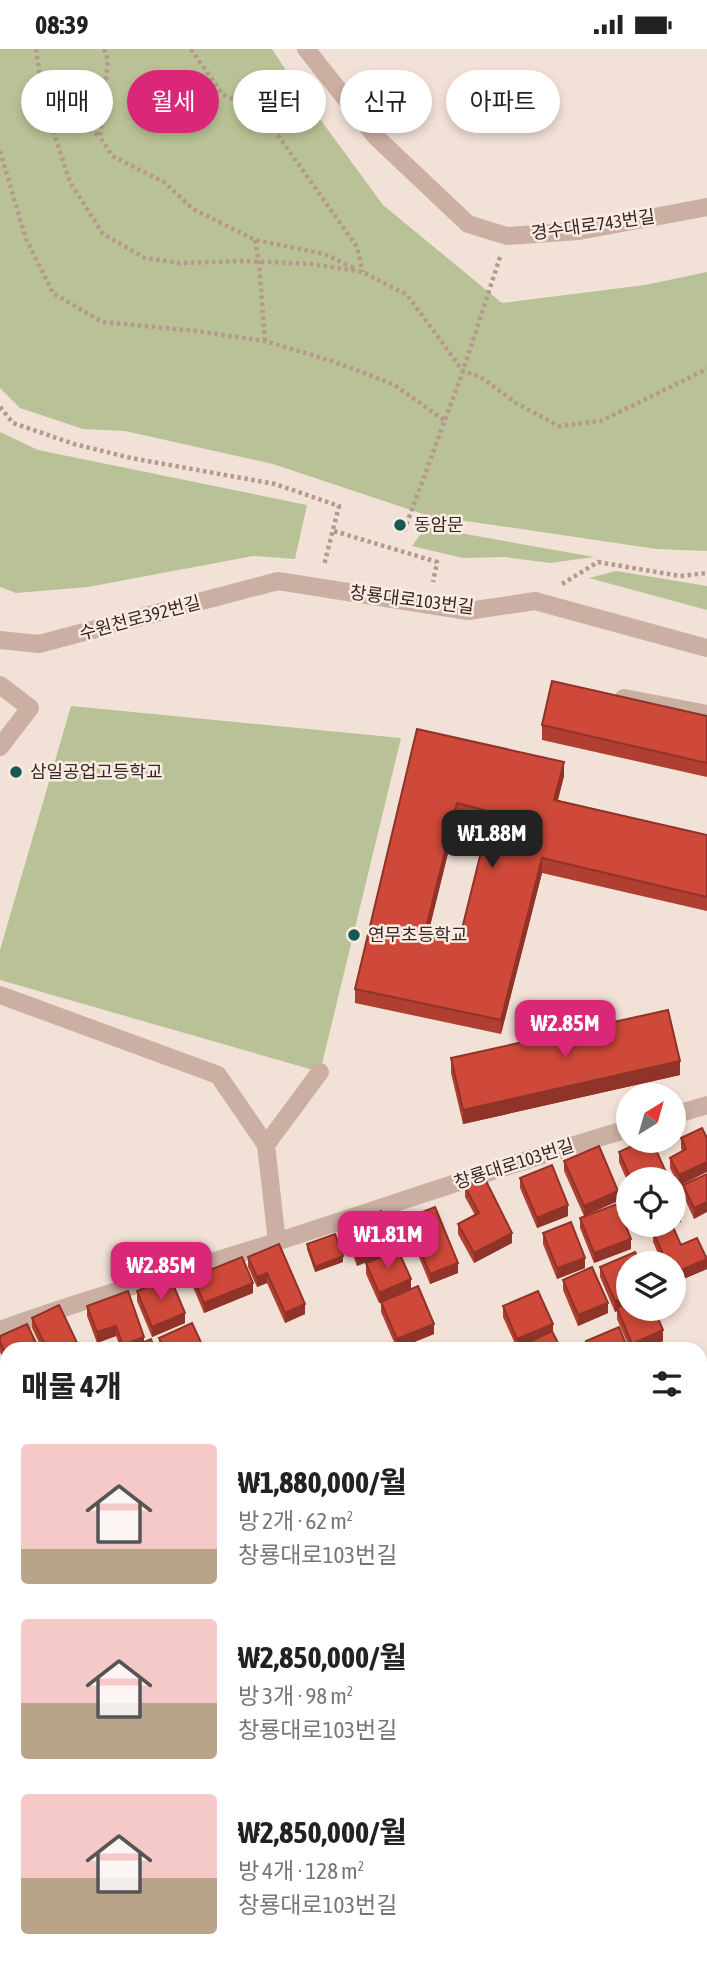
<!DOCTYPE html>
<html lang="ko">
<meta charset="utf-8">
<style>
body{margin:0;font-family:"Asap Condensed","Noto Sans KR",sans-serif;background:#f2f2f2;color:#222;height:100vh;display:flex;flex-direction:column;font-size:26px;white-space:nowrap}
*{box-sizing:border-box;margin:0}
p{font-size:23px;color:#767676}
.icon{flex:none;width:38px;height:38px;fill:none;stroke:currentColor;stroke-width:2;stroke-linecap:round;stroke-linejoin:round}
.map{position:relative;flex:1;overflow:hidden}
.panel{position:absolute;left:0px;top:1293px;width:707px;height:625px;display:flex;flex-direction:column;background:#fff;border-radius:21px 21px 0 0;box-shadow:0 4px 10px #0003}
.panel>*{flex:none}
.guide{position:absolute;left:21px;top:21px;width:665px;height:63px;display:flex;gap:14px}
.needle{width:46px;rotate:37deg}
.buttons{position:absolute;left:616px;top:1034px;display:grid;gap:14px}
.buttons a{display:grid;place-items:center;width:70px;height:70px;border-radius:50%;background:#fff;box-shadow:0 4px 10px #0003;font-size:35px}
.price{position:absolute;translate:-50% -60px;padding:0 16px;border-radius:14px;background:#db2777;color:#fff;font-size:23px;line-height:46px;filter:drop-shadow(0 2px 4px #0008)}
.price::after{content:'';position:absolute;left:50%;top:42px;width:21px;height:16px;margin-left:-10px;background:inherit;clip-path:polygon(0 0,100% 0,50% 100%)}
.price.active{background:#222;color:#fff}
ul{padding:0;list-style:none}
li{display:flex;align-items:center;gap:21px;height:175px;padding:0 21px}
li span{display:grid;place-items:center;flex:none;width:196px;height:140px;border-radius:7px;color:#555}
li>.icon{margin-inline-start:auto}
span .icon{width:84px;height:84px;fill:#fffc;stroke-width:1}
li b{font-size:30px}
h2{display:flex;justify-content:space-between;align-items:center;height:84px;padding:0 21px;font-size:30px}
.pill{padding:0 24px;border-radius:32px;background:#fff;box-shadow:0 4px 10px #0003;font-size:24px;line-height:63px}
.pill.active{background:#db2777;color:#fff}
.status{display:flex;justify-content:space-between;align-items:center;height:49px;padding:0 35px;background:#fff;direction:ltr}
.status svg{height:19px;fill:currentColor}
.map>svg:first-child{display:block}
.green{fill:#b9c296}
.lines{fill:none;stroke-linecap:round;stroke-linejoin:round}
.path{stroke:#b6998c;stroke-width:4.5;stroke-dasharray:3.5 3.5;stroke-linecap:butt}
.minor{stroke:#cbafa2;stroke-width:18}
.wall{fill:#b13f31;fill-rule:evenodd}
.shaded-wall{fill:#903328}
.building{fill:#ce4939;stroke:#903328;stroke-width:2;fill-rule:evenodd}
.poi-dot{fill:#185854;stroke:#faece3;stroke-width:2.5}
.labels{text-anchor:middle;stroke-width:5;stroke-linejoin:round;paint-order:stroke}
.street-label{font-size:18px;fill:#352825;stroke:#faece3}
.poi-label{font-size:18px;fill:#352825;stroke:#faece3;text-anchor:start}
</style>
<div class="status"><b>08:39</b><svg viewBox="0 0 49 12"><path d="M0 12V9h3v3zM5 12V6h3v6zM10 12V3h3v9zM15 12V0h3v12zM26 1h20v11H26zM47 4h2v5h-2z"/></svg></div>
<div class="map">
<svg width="707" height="1917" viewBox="0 0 707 1917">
<rect width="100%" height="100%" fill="#f2e1d6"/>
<path class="green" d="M 0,0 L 272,0 L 298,40 L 383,156 L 502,254 L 645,236 L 707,223 L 707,502 L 656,500 L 426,466 L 273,415 L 125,382 L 83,380 L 20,359 L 0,339 Z
M 0,383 L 38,401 L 307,456 L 295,510 L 253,507 L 88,538 L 16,544 L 0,538 Z
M 426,478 L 594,508 L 550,514 L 505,508 L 463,509 L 412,497 Z
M 616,522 L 707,537 L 707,561 L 589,529 Z
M 71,657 L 401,689 L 320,1023 L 0,931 L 0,901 Z
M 707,1837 L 707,1917 L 562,1917 L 570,1911 L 700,1911 L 700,1842 Z"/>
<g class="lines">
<path class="path" d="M 36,0 L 44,54 L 70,133 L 103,185 L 145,209 L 180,214 L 244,212 L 313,215 L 363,223 L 407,246 L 463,322 L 479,327 L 516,354 L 559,377 L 601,372 L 707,320
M 104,0 L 108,11 L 100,88 L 112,107 L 164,133 L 193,160 L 255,191 L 324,205 L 356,220
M 191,0 L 222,45 L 263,65 L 357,198 L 363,223
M 44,47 L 99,87
M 0,102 L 26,190 L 53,244 L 102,273 L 196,282 L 265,292 L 329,311 L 393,335 L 444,371
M 255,191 L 259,213 L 265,292
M 0,358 L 13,374 L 74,395 L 131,409 L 275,435 L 339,457 L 324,516
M 334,482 L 437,513 L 433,533
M 404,482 L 463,322 L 500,208
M 562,535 L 598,513 L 680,527 L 707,524
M 700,1880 L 707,1877
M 631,1917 L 639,1911"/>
<path class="minor" d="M 306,0 L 376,88 L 468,175 L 507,187 L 579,182 L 707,158
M 0,591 L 39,595 L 278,532 L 468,562 L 535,552 L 707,599
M 0,636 L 30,659 L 0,698
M 624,649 L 707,665
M 0,946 L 218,1026 L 266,1096
M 674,1066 L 707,1056
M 277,1193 L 266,1096 L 320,1023
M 0,1281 C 92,1247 186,1222 279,1192 C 395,1155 511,1114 628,1080
M 700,1492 L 707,1489
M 700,1790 L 707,1786
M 0,1801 L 7,1798
M 354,1911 L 365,1917
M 145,1917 L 146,1911
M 500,1917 L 504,1911"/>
</g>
<path class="wall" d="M 707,667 L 707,728 L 542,691 L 542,676 Z
M 417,680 L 564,727 L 558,751 L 707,786 L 707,862 L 542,824 L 501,985 L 355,954 L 355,940 ZM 457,768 L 487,776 L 459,892 L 428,884 Z
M 451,1009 L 680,1026 L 463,1075 L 451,1024 Z
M 702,1079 L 679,1137 L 670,1119 L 670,1109 L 682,1102 L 681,1099 L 681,1089 Z
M 619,1103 L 669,1130 L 628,1130 L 628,1134 L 619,1113 Z
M 564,1112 L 618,1152 L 584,1167 L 564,1122 Z
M 707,1125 L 694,1170 L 683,1146 L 683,1136 Z
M 520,1129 L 568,1167 L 537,1179 L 520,1139 Z
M 465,1138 L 512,1194 L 474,1214 L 458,1185 L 458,1175 L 475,1166 L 465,1148 Z
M 381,1162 L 357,1217 L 345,1186 L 345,1176 Z
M 407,1169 L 458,1224 L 430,1235 L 407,1179 Z
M 580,1169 L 631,1200 L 594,1214 L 580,1179 Z
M 647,1176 L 673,1176 L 681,1196 L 707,1220 L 674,1234 L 674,1214 L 662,1214 L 653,1193 L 653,1184 L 650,1185 Z
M 543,1184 L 585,1219 L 557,1230 L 543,1195 Z
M 279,1195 L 305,1265 L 285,1274 L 267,1234 L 257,1238 L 248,1218 L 248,1208 Z
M 307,1195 L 343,1213 L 315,1223 L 307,1200 Z
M 366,1214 L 411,1240 L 434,1285 L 397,1300 L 381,1263 L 381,1253 L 379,1254 L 366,1225 Z
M 628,1214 L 663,1292 L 644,1300 L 630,1300 L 617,1270 L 617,1262 L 615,1263 L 600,1228 L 600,1218 Z
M 193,1228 L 253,1244 L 204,1264 L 193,1238 Z
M 563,1231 L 608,1264 L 578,1277 L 563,1241 Z
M 137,1242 L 185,1274 L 152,1288 L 137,1252 Z
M 87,1257 L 144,1293 L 155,1300 L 121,1300 L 116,1287 L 97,1294 L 87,1267 Z
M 503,1257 L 553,1275 L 517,1299 L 503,1268 Z
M 32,1269 L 80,1300 L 42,1300 L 32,1279 Z
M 0,1287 L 7,1300 L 7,1318 L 0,1303 Z
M 159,1289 L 204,1300 L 159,1300 Z
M 7,1367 L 7,1436 L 5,1437 L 0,1426 L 0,1370 Z
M 7,1540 L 6,1592 L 0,1578 L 0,1543 Z"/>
<path class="shaded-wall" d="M 564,713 L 564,727 L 554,765 L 554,751 Z
M 457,754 L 457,768 L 425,898 L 425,883 Z
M 542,809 L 542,824 L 501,985 L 501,971 Z
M 680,1012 L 680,1026 L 463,1075 L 463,1061 Z
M 707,1113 L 707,1123 L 679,1137 L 679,1126 Z
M 618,1142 L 618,1152 L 584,1167 L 584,1157 Z
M 707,1153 L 707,1163 L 694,1170 L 694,1159 Z
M 568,1156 L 568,1167 L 537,1179 L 537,1169 Z
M 681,1168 L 681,1173 L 674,1176 L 674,1170 Z
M 660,1176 L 673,1176 L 650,1185 L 650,1180 Z
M 512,1184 L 512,1194 L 474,1214 L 474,1204 Z
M 631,1190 L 631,1200 L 594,1214 L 594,1204 Z
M 393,1193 L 393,1203 L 357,1217 L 357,1207 Z
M 343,1207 L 343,1213 L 315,1223 L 315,1218 Z
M 585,1209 L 585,1219 L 557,1230 L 557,1219 Z
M 707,1210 L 707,1220 L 674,1234 L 674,1224 Z
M 458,1214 L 458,1224 L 430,1235 L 430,1225 Z
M 267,1224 L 267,1234 L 257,1238 L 257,1228 Z
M 411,1230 L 411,1241 L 379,1254 L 379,1244 Z
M 253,1234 L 253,1244 L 204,1264 L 204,1254 Z
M 628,1247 L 628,1257 L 617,1259 L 617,1262 L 615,1263 L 615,1252 Z
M 608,1254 L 608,1264 L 578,1277 L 578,1266 Z
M 305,1255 L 305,1265 L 285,1274 L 285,1264 Z
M 185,1264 L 185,1274 L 152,1288 L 152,1278 Z
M 434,1275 L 434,1285 L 397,1300 L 397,1290 Z
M 553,1275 L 553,1285 L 517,1300 L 517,1290 Z
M 116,1277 L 116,1287 L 97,1294 L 97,1283 Z
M 663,1281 L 663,1292 L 644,1300 L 632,1300 L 632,1295 Z
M 144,1288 L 144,1298 L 138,1300 L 123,1300 L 123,1296 Z
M 3,1342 L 3,1352 L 0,1354 L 0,1344 Z
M 707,1413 L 707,1423 L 700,1426 L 700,1416 Z
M 7,1426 L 7,1436 L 5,1437 L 5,1427 Z
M 7,1526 L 7,1536 L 0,1539 L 0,1529 Z
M 7,1667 L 7,1678 L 0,1680 L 0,1670 Z"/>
<path class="building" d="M 552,632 L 707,667 L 707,714 L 542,676 Z
M 417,680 L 564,713 L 554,751 L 707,786 L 707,848 L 542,809 L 501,971 L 355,940 ZM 457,754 L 491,763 L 459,892 L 425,883 Z
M 668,961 L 680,1012 L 463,1061 L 451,1009 Z
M 702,1079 L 707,1089 L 707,1113 L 679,1126 L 670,1109 L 686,1100 L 681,1089 Z
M 643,1092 L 652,1092 L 669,1130 L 631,1130 L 619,1103 Z
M 599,1097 L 618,1142 L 584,1157 L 564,1112 Z
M 552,1116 L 568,1156 L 537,1169 L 520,1129 Z
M 707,1125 L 707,1153 L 694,1159 L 683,1136 Z
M 484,1128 L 512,1184 L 474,1204 L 458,1175 L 479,1164 L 465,1138 Z
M 674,1152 L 681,1168 L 674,1170 Z
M 617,1155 L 631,1190 L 594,1204 L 580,1169 Z
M 435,1158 L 458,1214 L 430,1225 L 407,1169 Z
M 381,1162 L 393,1193 L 357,1207 L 345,1176 Z
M 571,1173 L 585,1209 L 557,1219 L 543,1184 Z
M 649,1176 L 660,1176 L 650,1180 Z
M 669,1176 L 672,1176 L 681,1196 L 697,1189 L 707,1210 L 674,1224 L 674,1214 L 667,1214 L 653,1183 Z
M 335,1185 L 343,1207 L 315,1218 L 307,1195 Z
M 279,1195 L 305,1255 L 285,1264 L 267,1224 L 257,1228 L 248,1208 Z
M 398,1201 L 411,1230 L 379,1244 L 366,1214 Z
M 635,1203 L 640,1214 L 628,1214 L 628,1247 L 615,1252 L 600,1218 Z
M 242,1208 L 253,1234 L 204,1254 L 193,1228 Z
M 592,1218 L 608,1254 L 578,1266 L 563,1231 Z
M 170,1228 L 185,1264 L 152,1278 L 137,1242 Z
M 418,1237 L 434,1275 L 397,1290 L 381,1253 Z
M 128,1242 L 144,1288 L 123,1296 L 116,1277 L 97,1283 L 87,1257 Z
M 538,1242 L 553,1275 L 517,1290 L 503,1257 Z
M 628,1254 L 628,1260 L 654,1260 L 663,1281 L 632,1295 L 617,1259 Z
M 59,1256 L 80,1300 L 47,1300 L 32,1269 Z
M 192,1274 L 204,1300 L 164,1300 L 159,1289 Z
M 27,1275 L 39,1300 L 7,1300 L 7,1308 L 0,1293 L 0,1287 Z
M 619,1278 L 628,1300 L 589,1300 L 586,1292 Z
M 552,1282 L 561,1300 L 515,1300 Z
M 151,1290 L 155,1300 L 128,1300 Z
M 0,1335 L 3,1342 L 0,1344 Z
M 705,1346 L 707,1349 L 707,1413 L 700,1416 L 700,1348 Z
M 7,1367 L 7,1426 L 5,1427 L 0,1415 L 0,1370 Z
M 5,1479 L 7,1483 L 7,1526 L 0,1529 L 0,1481 Z
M 7,1540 L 7,1582 L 6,1582 L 0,1568 L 0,1543 Z
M 0,1646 L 7,1663 L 7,1667 L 0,1670 Z"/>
<g class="poi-dot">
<circle cx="400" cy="476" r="7"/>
<circle cx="16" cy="723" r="7"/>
<circle cx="354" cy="886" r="7"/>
</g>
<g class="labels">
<g class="street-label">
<text transform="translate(593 176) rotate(-8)" y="6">경수대로743번길</text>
<text transform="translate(412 551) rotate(7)" y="6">창룡대로103번길</text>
<text transform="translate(140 569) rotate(-15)" y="6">수원천로392번길</text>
<text transform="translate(514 1115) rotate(-18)" y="6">창룡대로103번길</text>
</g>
<g class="poi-label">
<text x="414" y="482">동암문</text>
<text x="30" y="729">삼일공업고등학교</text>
<text x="368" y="892">연무초등학교</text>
</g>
</g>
</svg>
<div class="buttons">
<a><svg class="needle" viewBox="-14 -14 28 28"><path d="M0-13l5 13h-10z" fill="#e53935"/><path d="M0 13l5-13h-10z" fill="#767676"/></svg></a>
<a><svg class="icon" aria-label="locate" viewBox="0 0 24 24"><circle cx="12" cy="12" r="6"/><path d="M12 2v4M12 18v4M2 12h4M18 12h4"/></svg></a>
<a><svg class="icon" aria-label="layers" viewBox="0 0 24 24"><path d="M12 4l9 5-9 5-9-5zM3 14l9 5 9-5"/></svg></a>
</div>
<b class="price active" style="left:492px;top:821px">₩1.88M</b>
<b class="price" style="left:565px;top:1011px">₩2.85M</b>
<b class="price" style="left:388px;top:1222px">₩1.81M</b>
<b class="price" style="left:161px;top:1253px">₩2.85M</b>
<div class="guide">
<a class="pill">매매</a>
<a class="pill active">월세</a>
<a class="pill">필터</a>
<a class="pill">신규</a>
<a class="pill">아파트</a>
</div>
<section class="panel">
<h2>매물 4개<svg class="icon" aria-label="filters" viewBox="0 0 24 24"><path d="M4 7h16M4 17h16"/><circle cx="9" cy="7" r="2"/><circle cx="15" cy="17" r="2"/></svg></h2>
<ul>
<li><span style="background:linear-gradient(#f6c9c9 75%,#b9a48a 0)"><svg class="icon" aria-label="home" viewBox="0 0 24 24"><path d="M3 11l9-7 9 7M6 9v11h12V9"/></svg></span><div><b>₩1,880,000/월</b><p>방 2개 · 62 m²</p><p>창룡대로103번길</p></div></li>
<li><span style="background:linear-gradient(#f6c9c9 60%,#b9a48a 0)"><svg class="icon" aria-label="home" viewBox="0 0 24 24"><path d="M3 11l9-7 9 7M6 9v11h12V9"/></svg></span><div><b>₩2,850,000/월</b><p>방 3개 · 98 m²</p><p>창룡대로103번길</p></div></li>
<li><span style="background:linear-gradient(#f6c9c9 60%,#b9a48a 0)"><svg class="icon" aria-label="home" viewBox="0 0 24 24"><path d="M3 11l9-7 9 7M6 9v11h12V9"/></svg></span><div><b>₩2,850,000/월</b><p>방 4개 · 128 m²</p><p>창룡대로103번길</p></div></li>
</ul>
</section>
</div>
